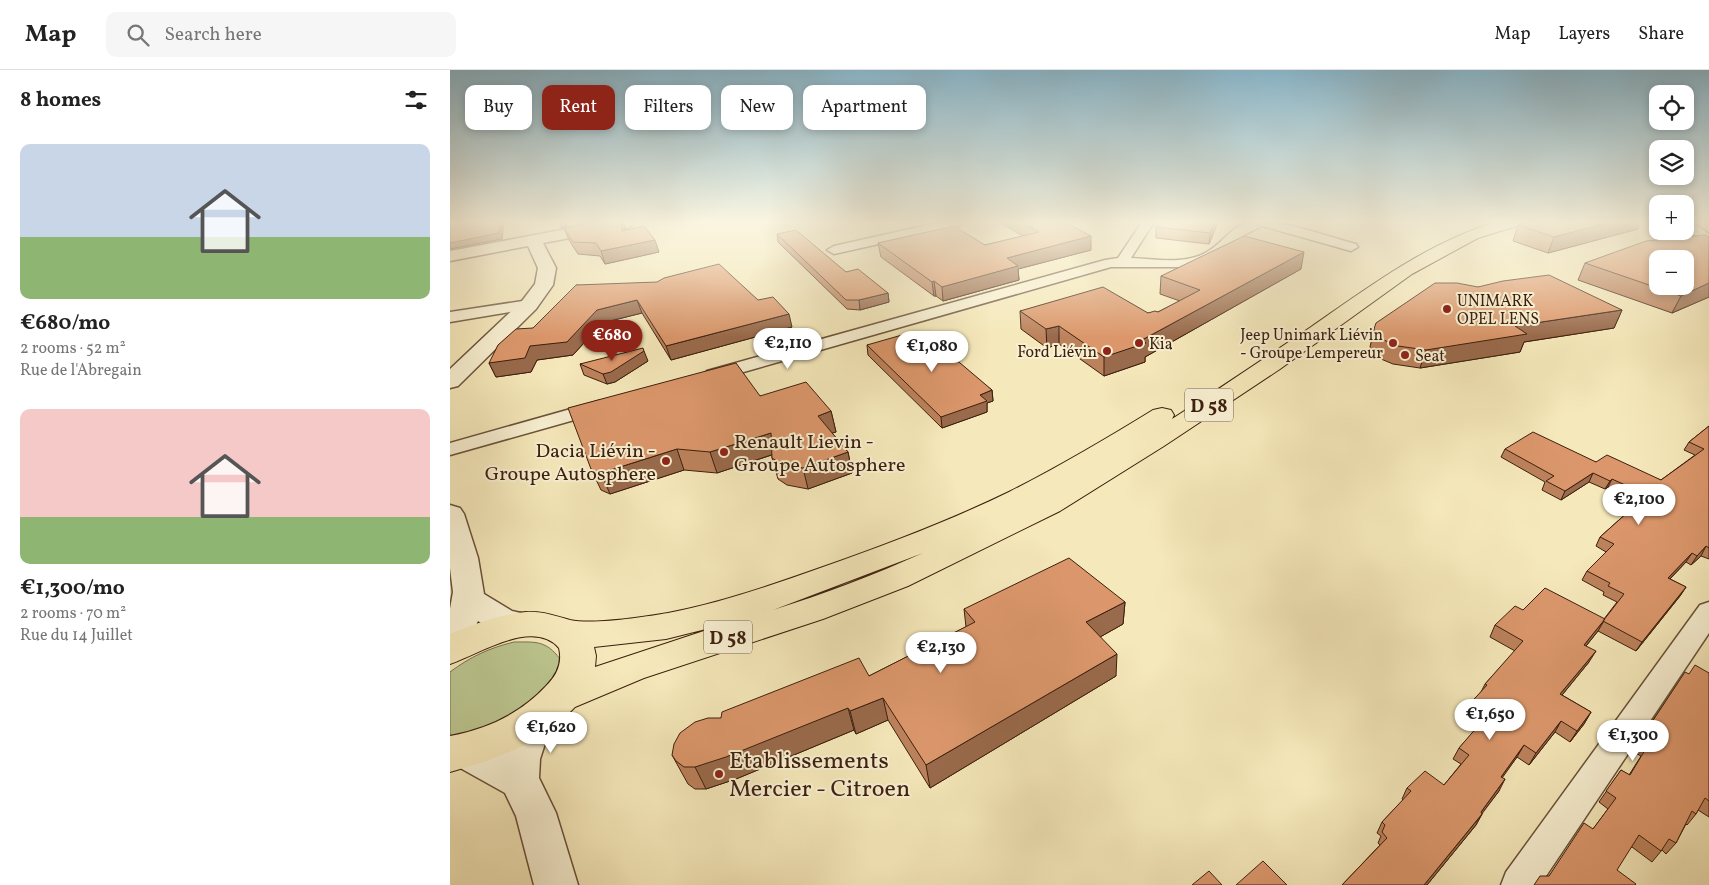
<!DOCTYPE html>
<meta charset="utf-8">
<style>
body{margin:0;font-family:Vollkorn,serif;background:#f6f6f6;color:#222;height:100vh;display:flex;flex-direction:column;font-size:19px;white-space:nowrap}
*{box-sizing:border-box;margin:0}
p{font-size:16px;color:#767676}
.icon{flex:none;width:28px;height:28px;fill:none;stroke:currentColor;stroke-width:2;stroke-linecap:round;stroke-linejoin:round}
.map{position:relative;flex:1;overflow:hidden}
.details{display:flex;flex-direction:column;background:#fff;width:450px}
.details>*{flex:none}
.guide{position:absolute;left:15px;top:15px;width:475px;height:45px;display:flex;gap:10px}
.tools{position:absolute;left:1199px;top:15px;display:grid;gap:10px}
.tools a{display:grid;place-items:center;width:45px;height:45px;border-radius:10px;background:#fff;box-shadow:0 2px 8px #0003;font-size:25px}
.price{position:absolute;translate:-50% -42px;padding:0 11px;border-radius:18px;background:#fff;color:#222;font-size:16px;line-height:32px;filter:drop-shadow(0 1px 2px #0008)}
.price::after{content:'';position:absolute;left:50%;top:30px;width:15px;height:11px;margin-left:-8px;background:inherit;clip-path:polygon(0 0,100% 0,50% 100%)}
.price.active{background:#8f2418;color:#fff}
ul{padding:0;list-style:none}
li{display:grid;align-content:center;gap:10px;height:265px;padding:0 20px}
li span{display:grid;place-items:center;height:155px;border-radius:10px;color:#555}
li>.icon{margin-inline-start:auto}
span .icon{width:90px;height:90px;fill:#fffc;stroke-width:1}
li b{font-size:21px}
h2{display:flex;justify-content:space-between;align-items:center;height:60px;padding:0 20px;font-size:21px}
.tag{padding:0 18px;border-radius:10px;background:#fff;box-shadow:0 2px 8px #0003;font-size:18px;line-height:45px}
.tag.active{background:#8f2418;color:#fff}
header{display:flex;align-items:center;gap:30px;box-sizing:border-box;height:70px;padding:0 25px;background:#fff;border-bottom:1px solid #e0e0e0}
header strong{font-size:24px}
nav{display:flex;gap:28px;margin-inline-start:auto;font-size:18px}
.search{width:350px;height:45px;background:#f6f6f6;display:flex;align-items:center;gap:12px;box-sizing:border-box;padding:0 18px;border-radius:10px;color:#767676;font-size:19px}
main{display:flex;flex:1;min-height:0}
.map>svg:first-child{display:block}
.green{fill:#bcc690;stroke:#7c724f}
.lines{fill:none;stroke-linecap:round;stroke-linejoin:round}
.minor-casing{stroke:#6a5139;stroke-width:3}
.tertiary-casing{stroke:#6a5139;stroke-width:3}
.primary-casing{stroke:#3c1f0e;stroke-width:2}
.minor{fill:#f8f0d2;fill-rule:evenodd}
.tertiary{fill:#f8f0d2;fill-rule:evenodd}
.primary{fill:#f5e8ba;fill-rule:evenodd}
.wall{fill:#bc825c;stroke:#3c1f0e}
.shaded-wall{fill:#996a4b;stroke:#3c1f0e}
.building{fill:#db976b;stroke:#3c1f0e;fill-rule:evenodd}
.poi-dot{fill:#8f2418;stroke:#f8f0d2;stroke-width:2}
.labels{text-anchor:middle;stroke-width:4;stroke-linejoin:round;paint-order:stroke}
.far-poi-label{font-size:16px;fill:#3c1f0e;stroke:#f8f0d2;text-anchor:start}
.shield{fill:#f8f0d2;stroke:#745e49;stroke-width:1}
.shield-label{font-size:19px;font-weight:bold;fill:#3c1f0e}
.poi-label{font-size:20px;fill:#3c1f0e;stroke:#f8f0d2;text-anchor:start}
.near-poi-label{font-size:24px;fill:#3c1f0e;stroke:#f8f0d2;text-anchor:start}
</style>
<header>
<strong>Map</strong>
<div class="search"><svg class="icon" aria-label="search" viewBox="0 0 24 24"><circle cx="10" cy="10" r="6"/><path d="M15 15l6 6"/></svg>Search here</div>
<nav><a>Map</a><a>Layers</a><a>Share</a></nav>
</header>
<main>
<section class="details">
<h2>8 homes<svg class="icon" aria-label="filters" viewBox="0 0 24 24"><path d="M4 7h16M4 17h16"/><circle cx="9" cy="7" r="2"/><circle cx="15" cy="17" r="2"/></svg></h2>
<ul>
<li><span style="background:linear-gradient(#c9d6e8 60%,#8fb573 0)"><svg class="icon" aria-label="home" viewBox="0 0 24 24"><path d="M3 11l9-7 9 7M6 9v11h12V9"/></svg></span><div><b>€680/mo</b><p>2 rooms · 52 m²</p><p>Rue de l'Abregain</p></div></li>
<li><span style="background:linear-gradient(#f6c9c9 70%,#8fb573 0)"><svg class="icon" aria-label="home" viewBox="0 0 24 24"><path d="M3 11l9-7 9 7M6 9v11h12V9"/></svg></span><div><b>€1,300/mo</b><p>2 rooms · 70 m²</p><p>Rue du 14 Juillet</p></div></li>
</ul>
</section>
<div class="map">
<svg width="1259" height="815" viewBox="0 0 1259 815">
<rect width="100%" height="100%" fill="#f5e8ba"/>
<filter id="stains"><feTurbulence type="fractalNoise" baseFrequency=".004" numOctaves="4"/><feColorMatrix values="0 0 0 0 .2 0 0 0 0 .09 0 0 0 0 .02 0 0 0 .5 -.17"/></filter>
<radialGradient id="worn" r=".72"><stop offset=".6" stop-color="#630" stop-opacity="0"/><stop offset="1" stop-color="#630" stop-opacity=".3"/></radialGradient>
<path class="green" d="M 64,572 C 85,572 96,570 110,589 L 108,605 L 76,641 L 22,664 L 0,665 L 0,602 C 20,587 39,578 64,572 Z"/>
<g class="lines">
<g class="minor-casing">
<path id="minor" d="M 491,152 L 515,152 L 509,156 L 384,184 L 377,180 L 384,176 Z
M 692,152 L 704,152 L 681,188 C 705,189 735,195 757,182 C 772,174 783,154 801,152 C 834,149 874,166 906,174 L 908,177 L 901,181 L 812,156 L 794,165 L 771,185 L 758,192 L 730,197 L 661,197 L 269,309 L 263,310 L 257,309 L 254,305 L 257,301 L 655,190 L 668,188 Z
M 1235,152 L 1242,152 L 1259,164 L 1259,174 L 1235,159 Z
M 79,230 L 84,232 L 87,235 L 84,238 L 0,252 L 0,242 Z
M 149,331 L 156,333 L 158,337 L 156,341 L 0,385 L 0,373 Z
M 1259,532 L 1259,563 L 1090,815 L 1051,815 L 1056,802 L 1250,535 Z"/>
</g>
<g class="tertiary-casing">
<path id="tertiary" d="M 153,152 L 186,152 L 179,157 L 93,173 L 106,198 L 103,215 L 86,239 L 8,316 L 0,318 L 0,299 L 72,231 L 85,214 L 88,198 L 78,176 L 0,191 L 0,181 Z
M 0,435 L 10,438 L 14,444 L 28,488 L 34,524 L 62,541 L 84,546 L 88,555 L 84,564 C 64,570 45,562 28,551 L 12,587 L 0,591 L 0,539 L 3,522 L 0,498 Z
M 85,633 L 98,638 L 103,649 L 90,689 L 89,708 L 106,743 L 128,815 L 84,815 L 66,746 L 55,723 L 3,694 C 0,685 0,679 3,670 L 17,665 L 54,682 L 72,638 Z"/>
</g>
<g class="primary-casing">
<path id="primary" d="M 1046,152 L 1072,152 L 1070,155 L 1028,168 L 962,204 L 830,299 L 714,376 L 610,441 L 458,516 L 373,549 L 194,608 L 125,637 L 109,653 L 71,677 L 37,691 L 0,702 L 0,666 C 37,659 70,644 96,616 C 106,606 113,594 109,578 C 83,548 29,584 0,594 L 0,564 C 24,554 50,544 76,542 C 92,541 105,546 120,550 C 143,555 194,547 218,543 C 271,533 322,515 373,497 C 436,475 499,451 559,422 C 608,397 656,369 703,340 L 712,338 L 721,340 L 724,345 L 722,349 C 769,319 815,288 861,257 C 920,216 977,173 1046,152 ZM 473,483 C 424,505 374,524 323,540 ZM 272,555 L 145,597 L 146,586 L 144,577 L 216,569 Z"/>
</g>
<use href="#minor" class="minor"/>
<use href="#tertiary" class="tertiary"/>
<use href="#primary" class="primary"/>
</g>
<path class="wall" d="M 146,152 L 173,152 L 176,160 L 209,182 L 155,194 L 150,186 L 128,184 L 119,170 L 114,158 Z
M 549,152 L 615,152 L 641,180 L 568,199 L 569,210 L 493,231 L 486,226 L 484,226 L 431,187 L 428,173 L 535,175 L 573,166 Z
M 768,152 L 759,174 L 706,168 L 706,157 Z
M 1068,155 L 1188,159 L 1098,183 L 1063,171 Z
M 327,164 L 396,202 L 438,223 L 439,232 L 410,240 L 397,239 L 328,172 Z
M 1259,167 L 1259,227 L 1222,243 L 1128,210 L 1135,193 Z
M 851,199 L 695,287 L 695,292 L 654,306 L 609,274 L 597,278 L 571,259 L 570,241 L 698,243 L 708,242 L 730,231 L 710,224 L 711,206 Z
M 126,215 L 308,230 L 342,257 L 221,290 L 192,243 L 152,253 L 123,285 L 87,290 L 81,302 L 46,307 L 39,293 L 83,258 Z
M 1028,217 L 1172,240 L 1164,258 L 1074,272 L 1070,282 L 970,298 L 943,294 L 931,289 L 923,283 L 920,277 L 924,259 Z
M 464,268 L 542,320 L 543,331 L 537,333 L 537,342 L 492,358 L 418,285 L 417,275 Z
M 198,291 L 165,312 L 157,314 L 134,305 L 130,294 Z
M 310,326 L 381,341 L 386,362 L 382,363 L 398,382 L 402,403 L 358,419 L 337,415 L 328,409 L 322,388 L 322,385 L 267,403 L 234,400 L 160,424 L 151,420 L 141,399 Z
M 1259,356 L 1259,489 L 1251,486 L 1241,495 L 1236,492 L 1220,509 L 1236,517 L 1230,526 L 1186,581 L 1148,561 L 1136,576 L 1139,592 L 1112,625 L 1141,642 L 1134,654 L 1120,672 L 1105,662 L 1079,695 L 1067,687 L 1052,707 L 1049,721 L 1032,743 L 1032,744 L 1026,755 L 977,815 L 892,815 L 930,775 L 928,773 L 931,766 L 927,763 L 932,752 L 953,730 L 952,729 L 957,718 L 994,715 L 1011,694 L 1003,689 L 1009,678 L 1026,659 L 1011,649 L 1016,638 L 1031,622 L 1035,614 L 1065,581 L 1040,567 L 1045,555 L 1073,540 L 1154,549 L 1167,532 L 1153,525 L 1154,522 L 1132,510 L 1137,501 L 1156,482 L 1146,476 L 1150,467 L 1189,432 L 1158,417 L 1155,419 L 1139,412 L 1111,430 L 1092,420 L 1095,412 L 1051,387 L 1055,379 L 1146,392 L 1211,410 L 1245,385 L 1234,380 L 1239,372 Z
M 675,532 L 673,554 L 650,567 L 666,606 L 480,718 L 438,650 L 406,664 L 404,660 L 286,709 L 256,719 L 245,719 L 238,714 L 222,685 L 271,648 L 419,606 L 516,557 L 514,539 Z
M 1259,603 L 1259,747 L 1248,740 L 1246,744 L 1237,755 L 1236,754 L 1226,773 L 1216,784 L 1212,780 L 1202,792 L 1182,777 L 1099,806 L 1143,759 L 1158,739 L 1149,732 L 1171,700 L 1179,705 L 1191,686 L 1182,681 L 1228,613 L 1239,604 Z"/>
<path class="shaded-wall" d="M 51,152 L 54,152 L 52,169 L 0,179 L 0,173 Z
M 109,152 L 118,152 L 116,157 L 111,158 Z
M 127,152 L 141,152 L 128,155 Z
M 172,152 L 173,152 L 176,160 L 172,161 Z
M 765,152 L 768,152 L 759,174 L 760,163 Z
M 1161,152 L 1191,152 L 1188,159 L 1098,183 L 1104,167 Z
M 641,166 L 641,180 L 568,199 L 569,210 L 493,231 L 492,217 L 557,188 Z
M 205,170 L 209,182 L 155,194 L 151,181 Z
M 854,182 L 851,199 L 695,287 L 695,292 L 654,306 L 654,287 L 692,270 Z
M 484,211 L 486,226 L 484,226 L 482,212 Z
M 1259,213 L 1259,227 L 1222,243 L 1231,226 Z
M 438,223 L 439,232 L 410,240 L 409,230 Z
M 187,230 L 192,243 L 152,253 L 123,285 L 87,290 L 81,302 L 46,307 L 39,293 L 80,276 L 147,240 Z
M 1172,240 L 1164,258 L 1074,272 L 1070,282 L 970,298 L 976,280 L 1065,256 Z
M 339,244 L 342,257 L 221,290 L 216,276 Z
M 609,256 L 609,274 L 597,278 L 596,259 Z
M 194,281 L 198,291 L 165,312 L 157,314 L 153,304 Z
M 542,320 L 543,331 L 537,333 L 537,342 L 492,358 L 491,347 L 530,325 Z
M 381,341 L 386,362 L 372,366 L 368,346 Z
M 321,363 L 327,383 L 267,403 L 260,382 Z
M 227,379 L 234,400 L 160,424 L 151,403 Z
M 398,382 L 402,403 L 358,419 L 353,398 Z
M 1143,403 L 1139,412 L 1111,430 L 1115,421 Z
M 1162,409 L 1158,417 L 1155,419 L 1160,411 Z
M 1256,476 L 1251,486 L 1241,495 L 1247,486 Z
M 1242,483 L 1236,492 L 1212,517 L 1218,508 Z
M 1236,517 L 1230,526 L 1186,581 L 1192,572 Z
M 675,532 L 673,554 L 636,575 L 636,552 Z
M 1155,549 L 1148,561 L 1128,586 L 1134,575 Z
M 1146,581 L 1139,592 L 1104,635 L 1110,624 Z
M 667,584 L 666,606 L 480,718 L 476,695 Z
M 433,628 L 438,650 L 406,664 L 400,641 Z
M 398,638 L 404,660 L 286,709 L 256,719 L 245,697 Z
M 1141,642 L 1134,654 L 1120,672 L 1127,661 Z
M 1111,651 L 1105,662 L 1079,695 L 1086,683 Z
M 1074,675 L 1067,687 L 1045,718 L 1051,707 Z
M 1055,709 L 1049,721 L 1025,753 L 1031,742 Z
M 1032,744 L 1026,755 L 977,815 L 974,815 Z"/>
<path class="building" d="M 0,152 L 51,152 L 49,163 L 0,173 Z
M 146,152 L 172,152 L 172,161 L 194,156 L 205,170 L 151,181 L 146,173 L 123,172 L 114,158 Z
M 571,152 L 615,152 L 641,166 L 557,188 L 568,196 L 492,217 L 484,211 L 482,212 L 428,173 L 504,156 L 535,175 L 589,162 Z
M 709,152 L 765,152 L 760,163 L 706,157 Z
M 1077,152 L 1161,152 L 1104,167 L 1068,155 Z
M 346,160 L 396,202 L 408,199 L 438,223 L 409,230 L 396,230 L 327,164 Z
M 1255,165 L 1259,167 L 1259,213 L 1231,226 L 1135,193 L 1196,171 ZM 1208,189 L 1235,189 L 1235,216 L 1208,216 Z
M 794,166 L 854,182 L 692,270 L 696,273 L 654,287 L 609,256 L 596,259 L 570,241 L 653,217 L 698,243 L 705,241 L 708,242 L 750,220 L 711,206 Z
M 269,194 L 308,230 L 323,227 L 339,244 L 216,276 L 187,230 L 147,240 L 117,272 L 80,276 L 75,288 L 39,293 L 48,275 L 66,259 L 83,258 L 126,215 L 207,212 L 214,208 Z
M 1099,205 L 1172,240 L 1065,256 L 1077,264 L 976,280 L 948,276 L 936,271 L 927,265 L 924,259 L 926,253 L 985,213 L 1007,213 L 1028,217 L 1053,211 Z
M 459,263 L 464,268 L 477,265 L 542,320 L 530,325 L 537,331 L 491,347 L 417,275 Z
M 193,278 L 194,281 L 161,302 L 153,304 L 130,294 Z
M 286,293 L 310,326 L 356,312 L 381,341 L 368,346 L 398,382 L 353,398 L 332,394 L 322,388 L 321,363 L 260,382 L 227,379 L 151,403 L 141,399 L 118,338 Z
M 1259,356 L 1259,478 L 1256,476 L 1247,486 L 1242,483 L 1218,508 L 1236,517 L 1192,572 L 1153,551 L 1174,524 L 1158,516 L 1160,513 L 1137,501 L 1164,474 L 1150,467 L 1197,425 L 1162,409 L 1160,411 L 1143,403 L 1115,421 L 1096,411 L 1104,406 L 1055,379 L 1083,362 L 1146,392 L 1157,385 L 1211,410 L 1254,379 L 1239,372 Z
M 619,488 L 675,532 L 636,552 L 667,584 L 476,695 L 433,628 L 400,641 L 398,638 L 276,687 L 245,697 L 234,697 L 226,691 L 222,685 L 224,674 L 230,663 L 245,652 L 258,648 L 271,648 L 272,642 L 409,588 L 419,606 L 525,552 L 514,539 Z
M 1095,518 L 1155,549 L 1134,575 L 1146,581 L 1110,624 L 1141,642 L 1127,661 L 1111,651 L 1086,683 L 1074,675 L 1051,707 L 1055,709 L 1031,742 L 1032,744 L 974,815 L 892,815 L 937,768 L 932,762 L 935,755 L 932,752 L 961,721 L 957,718 L 975,701 L 994,715 L 1019,685 L 1009,678 L 1034,649 L 1016,638 L 1037,615 L 1035,614 L 1073,571 L 1045,555 L 1065,536 L 1073,540 Z
M 1245,595 L 1259,603 L 1259,731 L 1255,728 L 1246,744 L 1242,741 L 1226,773 L 1219,769 L 1211,781 L 1189,765 L 1167,800 L 1186,814 L 1185,815 L 1084,815 L 1090,806 L 1099,806 L 1134,753 L 1143,759 L 1166,728 L 1156,721 L 1171,700 L 1180,705 L 1198,675 L 1190,670 L 1235,602 L 1239,604 Z
M 813,791 L 837,815 L 786,815 Z
M 759,801 L 772,815 L 742,815 Z"/>
<linearGradient id="sky" x2="0" y2="1"><stop stop-color="#8ab9cf"/><stop offset="0.57" stop-color="#faf5e0"/><stop offset="1" stop-color="#faf5e0" stop-opacity="0"/></linearGradient>
<rect width="1259" height="267" fill="url(#sky)"/>
<g class="poi-dot">
<circle cx="997" cy="239" r="5"/>
<circle cx="689" cy="273" r="5"/>
<circle cx="943" cy="273" r="5"/>
<circle cx="657" cy="281" r="5"/>
<circle cx="955" cy="285" r="5"/>
<circle cx="274" cy="382" r="5"/>
<circle cx="216" cy="391" r="5"/>
<circle cx="269" cy="704" r="5"/>
</g>
<g class="labels">
<g class="far-poi-label">
<text x="1007" y="236">UNIMARK<tspan x="1007" dy="18">OPEL LENS</tspan></text>
<text x="933" y="270" text-anchor="end">Jeep Unimark Liévin<tspan x="933" dy="18">- Groupe Lempereur</tspan></text>
<text x="699" y="279">Kia</text>
<text x="647" y="287" text-anchor="end">Ford Liévin</text>
<text x="965" y="291">Seat</text>
</g>
<g class="shield">
<rect x="735" y="318.5" width="48" height="33" rx="4"/>
<rect x="254" y="550.5" width="48" height="33" rx="4"/>
</g>
<g class="shield-label">
<text x="759" y="342">D 58</text>
<text x="278" y="574">D 58</text>
</g>
<g class="poi-label">
<text x="284" y="378">Renault Lievin -<tspan x="284" dy="23">Groupe Autosphere</tspan></text>
<text x="206" y="387" text-anchor="end">Dacia Liévin -<tspan x="206" dy="23">Groupe Autosphere</tspan></text>
</g>
<g class="near-poi-label">
<text x="279" y="698">Etablissements<tspan x="279" dy="28">Mercier - Citroen</tspan></text>
</g>
</g>
<rect width="100%" height="100%" filter="url(#stains)"/>
<rect width="100%" height="100%" fill="url(#worn)"/>
</svg>
<div class="tools">
<a><svg class="icon" aria-label="locate" viewBox="0 0 24 24"><circle cx="12" cy="12" r="6"/><path d="M12 2v4M12 18v4M2 12h4M18 12h4"/></svg></a>
<a><svg class="icon" aria-label="layers" viewBox="0 0 24 24"><path d="M12 4l9 5-9 5-9-5zM3 14l9 5 9-5"/></svg></a>
<a>+</a>
<a>−</a>
</div>
<b class="price active" style="left:162px;top:292px">€680</b>
<b class="price" style="left:338px;top:300px">€2,110</b>
<b class="price" style="left:482px;top:303px">€1,080</b>
<b class="price" style="left:1189px;top:456px">€2,100</b>
<b class="price" style="left:491px;top:604px">€2,130</b>
<b class="price" style="left:1040px;top:671px">€1,650</b>
<b class="price" style="left:101px;top:684px">€1,620</b>
<b class="price" style="left:1183px;top:692px">€1,300</b>
<div class="guide">
<a class="tag">Buy</a>
<a class="tag active">Rent</a>
<a class="tag">Filters</a>
<a class="tag">New</a>
<a class="tag">Apartment</a>
</div>
</div>
</main>
